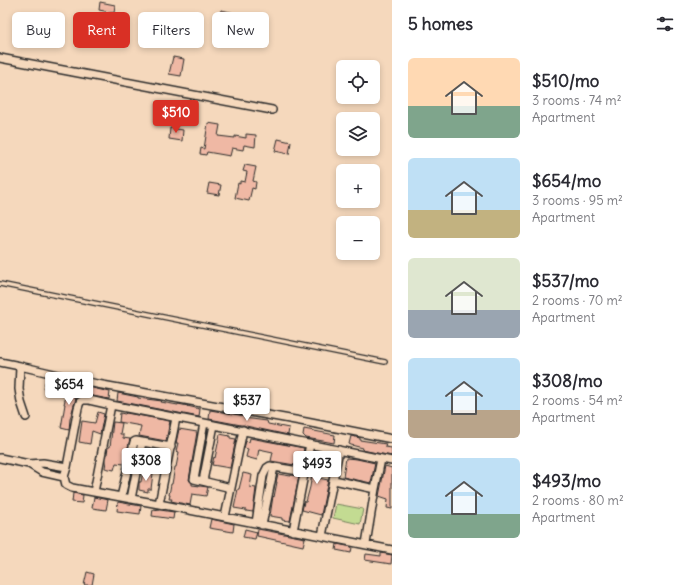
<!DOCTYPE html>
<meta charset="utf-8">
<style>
body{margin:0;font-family:Delius,sans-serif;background:#f2f2f3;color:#2b2b33;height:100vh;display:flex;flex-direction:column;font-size:15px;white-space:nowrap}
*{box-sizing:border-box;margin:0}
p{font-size:13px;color:#7c7c81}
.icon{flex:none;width:22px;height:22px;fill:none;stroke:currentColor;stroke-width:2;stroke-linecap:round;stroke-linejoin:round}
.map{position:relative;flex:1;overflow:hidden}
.details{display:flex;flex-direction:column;background:#fff;width:300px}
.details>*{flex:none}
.banner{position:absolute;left:12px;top:12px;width:320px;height:36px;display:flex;gap:8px}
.buttons{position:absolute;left:336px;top:60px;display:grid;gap:8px}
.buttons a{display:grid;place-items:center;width:44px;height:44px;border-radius:6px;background:#fff;box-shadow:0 2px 6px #0003;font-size:20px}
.price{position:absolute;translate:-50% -34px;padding:0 9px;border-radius:4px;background:#fff;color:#222;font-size:13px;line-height:26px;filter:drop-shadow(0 1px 2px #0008)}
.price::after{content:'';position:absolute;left:50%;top:24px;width:12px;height:9px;margin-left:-6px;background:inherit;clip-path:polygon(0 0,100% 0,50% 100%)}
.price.active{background:#d93025;color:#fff}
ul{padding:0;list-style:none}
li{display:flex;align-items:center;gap:12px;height:100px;padding:0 16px}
li span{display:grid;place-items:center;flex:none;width:112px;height:80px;border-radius:6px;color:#555}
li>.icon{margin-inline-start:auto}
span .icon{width:48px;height:48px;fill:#fffc;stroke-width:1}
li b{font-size:17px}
h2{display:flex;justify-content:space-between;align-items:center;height:48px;padding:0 16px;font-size:17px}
.pill{padding:0 14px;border-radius:6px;background:#fff;box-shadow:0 2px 6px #0003;font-size:14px;line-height:36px}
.pill.active{background:#d93025;color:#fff}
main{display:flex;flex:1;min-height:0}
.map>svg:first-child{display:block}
.green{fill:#c3db92;stroke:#77835e}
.building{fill:#efb8a4;stroke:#2b2b2b}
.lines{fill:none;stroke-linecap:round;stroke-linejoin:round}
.lane-casing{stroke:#2b2b2b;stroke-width:6}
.street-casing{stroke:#2b2b2b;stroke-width:10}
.lane{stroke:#f5d8bc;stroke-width:3.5}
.street{stroke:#f5d8bc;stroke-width:7}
</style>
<main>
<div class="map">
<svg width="392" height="585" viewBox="0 0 392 585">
<rect width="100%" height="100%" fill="#f5d8bc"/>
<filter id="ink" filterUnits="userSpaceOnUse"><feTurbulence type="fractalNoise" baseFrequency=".025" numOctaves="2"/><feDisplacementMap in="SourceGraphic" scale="8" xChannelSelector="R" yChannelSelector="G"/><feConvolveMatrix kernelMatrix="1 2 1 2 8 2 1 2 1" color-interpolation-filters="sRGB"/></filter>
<g filter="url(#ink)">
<path class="green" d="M 336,504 L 363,509 L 360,524 L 333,518 Z"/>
<path class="building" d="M 100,2 L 115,5 L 114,13 L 99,10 Z
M 221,10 L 249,16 L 247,24 L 219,18 Z
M 173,57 L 184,59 L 181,76 L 169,74 Z
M 208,123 L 220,125 L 218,136 L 235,138 L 235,136 L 246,138 L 246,134 L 256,135 L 255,147 L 244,145 L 243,150 L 232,148 L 230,156 L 207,152 L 206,155 L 200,154 L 201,148 L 204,149 Z
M 170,128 L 183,130 L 182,141 L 169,139 Z
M 278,139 L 291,142 L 289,154 L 275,151 Z
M 245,165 L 256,167 L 253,181 L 256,182 L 255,189 L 252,188 L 249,201 L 235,198 L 238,183 L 240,184 L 240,181 L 245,182 L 247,172 L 243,171 Z
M 209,183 L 221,185 L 219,195 L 207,193 Z
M 45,382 L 59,384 L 57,393 L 44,390 Z
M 69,383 L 77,385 L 75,398 L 76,398 L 70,419 L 69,430 L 61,428 L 65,404 L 64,404 L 66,396 Z
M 88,387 L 110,392 L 109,399 L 87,395 Z
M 118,393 L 138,397 L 138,398 L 162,401 L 161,402 L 178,405 L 178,404 L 188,406 L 187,406 L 200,409 L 199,417 L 117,401 Z
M 210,410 L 245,416 L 244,418 L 267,421 L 268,424 L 289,428 L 288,435 L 246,426 L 244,425 L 241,425 L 209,419 Z
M 98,412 L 104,414 L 100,434 L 92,431 L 90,444 L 79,442 L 82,421 L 95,423 Z
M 120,413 L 125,414 L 126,413 L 170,421 L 166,441 L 139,436 L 141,426 L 119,422 Z
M 113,422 L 122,423 L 120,434 L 123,434 L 123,438 L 130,439 L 124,464 L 116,463 L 114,470 L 105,468 L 108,447 L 110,447 Z
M 179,429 L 197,432 L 189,480 L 192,483 L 192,485 L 208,487 L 206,496 L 192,494 L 190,505 L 171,501 L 172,499 L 169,499 L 170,495 L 169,495 L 171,484 L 172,484 L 175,467 L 176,467 L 179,452 L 176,451 L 178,443 L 176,443 Z
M 304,429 L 335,435 L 334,443 L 306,438 L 303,435 Z
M 220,434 L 230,436 L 230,438 L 236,439 L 230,468 L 212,465 L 214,457 L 215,458 Z
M 351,436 L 360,438 L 360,440 L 386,444 L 385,447 L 392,448 L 392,456 L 362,450 L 363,448 L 351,445 L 349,444 Z
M 250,438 L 304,448 L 301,466 L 271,461 L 273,452 L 259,449 L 257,460 L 246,457 L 248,449 L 244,448 L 246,441 L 249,442 Z
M 313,453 L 333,456 L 330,467 L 321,466 L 319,478 L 328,480 L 321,515 L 302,510 L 304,502 L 306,502 L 310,487 L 312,474 L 310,474 Z
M 346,458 L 357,459 L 375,463 L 371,483 L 343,477 Z
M 385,466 L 392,468 L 392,509 L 387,508 L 388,499 L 379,496 Z
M 143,471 L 153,473 L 151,489 L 148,489 L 148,492 L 139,490 L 139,482 L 141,482 Z
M 243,473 L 252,475 L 250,487 L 256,488 L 253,512 L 246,511 L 246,510 L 234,508 L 238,489 L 239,489 Z
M 278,474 L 291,476 L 291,475 L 299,476 L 290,521 L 282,520 L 282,518 L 270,516 L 273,496 L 274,497 L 277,482 L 276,482 Z
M 73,493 L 83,495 L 82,503 L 72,502 Z
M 94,497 L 108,500 L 106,510 L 92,508 Z
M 118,502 L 141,506 L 140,514 L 117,511 Z
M 153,509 L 174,512 L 173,519 L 152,516 Z
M 211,519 L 234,524 L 233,532 L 209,528 Z
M 245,529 L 257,532 L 255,539 L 243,537 Z
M 258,529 L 305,538 L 303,546 L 257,536 Z
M 337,544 L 352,547 L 351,553 L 336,550 Z
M 381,553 L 392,555 L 391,564 L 365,560 L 366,554 L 381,556 Z
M 87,572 L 94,574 L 92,585 L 84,585 Z"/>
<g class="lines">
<g class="lane-casing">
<path id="lane" d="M 0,284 L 385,362"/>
</g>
<g class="street-casing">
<path id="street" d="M 0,58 L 272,110
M 0,362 L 20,366 L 97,384 L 306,422 L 392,439
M 20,366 L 19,389 L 21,402 L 26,417
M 204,423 L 194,479 L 231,488
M 0,458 L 29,464 L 43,463 L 67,467
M 392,461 L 204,423 L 111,405 L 89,400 L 83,400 L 80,402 L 78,408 L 67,467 L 64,477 L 66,485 L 72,488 L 159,504 L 392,550
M 29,464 L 42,472 L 64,477
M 334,480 L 375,489
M 203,481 L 214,425
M 94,492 L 111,405
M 121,497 L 134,442 L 136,441 L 171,447
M 131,499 L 142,442
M 159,504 L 176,418
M 225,517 L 243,430
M 256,523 L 263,476 L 267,468 L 270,466 L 274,467 L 305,472
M 262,525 L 274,467
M 293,531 L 310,444
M 322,536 L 339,450
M 366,544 L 375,489 L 381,459"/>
</g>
<use href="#lane" class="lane"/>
<use href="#street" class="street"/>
</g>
</g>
</svg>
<div class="buttons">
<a><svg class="icon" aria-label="locate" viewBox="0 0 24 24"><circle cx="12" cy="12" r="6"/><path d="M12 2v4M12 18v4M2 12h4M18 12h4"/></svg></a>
<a><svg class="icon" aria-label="layers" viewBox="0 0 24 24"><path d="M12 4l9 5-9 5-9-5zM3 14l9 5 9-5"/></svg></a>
<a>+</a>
<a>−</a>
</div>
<b class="price active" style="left:176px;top:134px">$510</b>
<b class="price" style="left:69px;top:406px">$654</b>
<b class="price" style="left:247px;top:422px">$537</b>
<b class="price" style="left:146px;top:482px">$308</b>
<b class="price" style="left:317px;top:485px">$493</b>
<div class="banner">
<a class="pill">Buy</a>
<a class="pill active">Rent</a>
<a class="pill">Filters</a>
<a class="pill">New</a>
</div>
</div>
<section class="details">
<h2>5 homes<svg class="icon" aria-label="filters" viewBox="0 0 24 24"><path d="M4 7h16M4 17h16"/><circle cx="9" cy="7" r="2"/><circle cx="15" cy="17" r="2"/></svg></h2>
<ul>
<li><span style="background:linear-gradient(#ffd9b3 60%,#7fa58c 0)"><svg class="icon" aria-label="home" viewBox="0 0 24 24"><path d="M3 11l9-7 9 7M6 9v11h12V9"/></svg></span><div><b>$510/mo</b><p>3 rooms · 74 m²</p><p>Apartment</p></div></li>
<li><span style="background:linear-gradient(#bfe0f5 65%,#c2b280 0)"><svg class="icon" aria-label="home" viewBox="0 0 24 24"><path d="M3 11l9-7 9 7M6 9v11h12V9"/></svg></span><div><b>$654/mo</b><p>3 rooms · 95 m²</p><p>Apartment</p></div></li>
<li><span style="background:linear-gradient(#dfe7d0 65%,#9aa5b1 0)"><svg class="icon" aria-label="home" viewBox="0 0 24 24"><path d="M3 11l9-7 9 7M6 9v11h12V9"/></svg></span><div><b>$537/mo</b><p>2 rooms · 70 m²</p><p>Apartment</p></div></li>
<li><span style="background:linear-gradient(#bfe0f5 65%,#b9a48a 0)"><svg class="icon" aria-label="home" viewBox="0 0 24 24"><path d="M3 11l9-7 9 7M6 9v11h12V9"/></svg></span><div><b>$308/mo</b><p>2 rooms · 54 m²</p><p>Apartment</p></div></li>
<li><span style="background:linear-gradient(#bfe0f5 70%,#7fa58c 0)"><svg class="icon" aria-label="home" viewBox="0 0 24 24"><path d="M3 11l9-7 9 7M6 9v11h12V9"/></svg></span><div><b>$493/mo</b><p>2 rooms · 80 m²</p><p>Apartment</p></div></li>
</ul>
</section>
</main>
